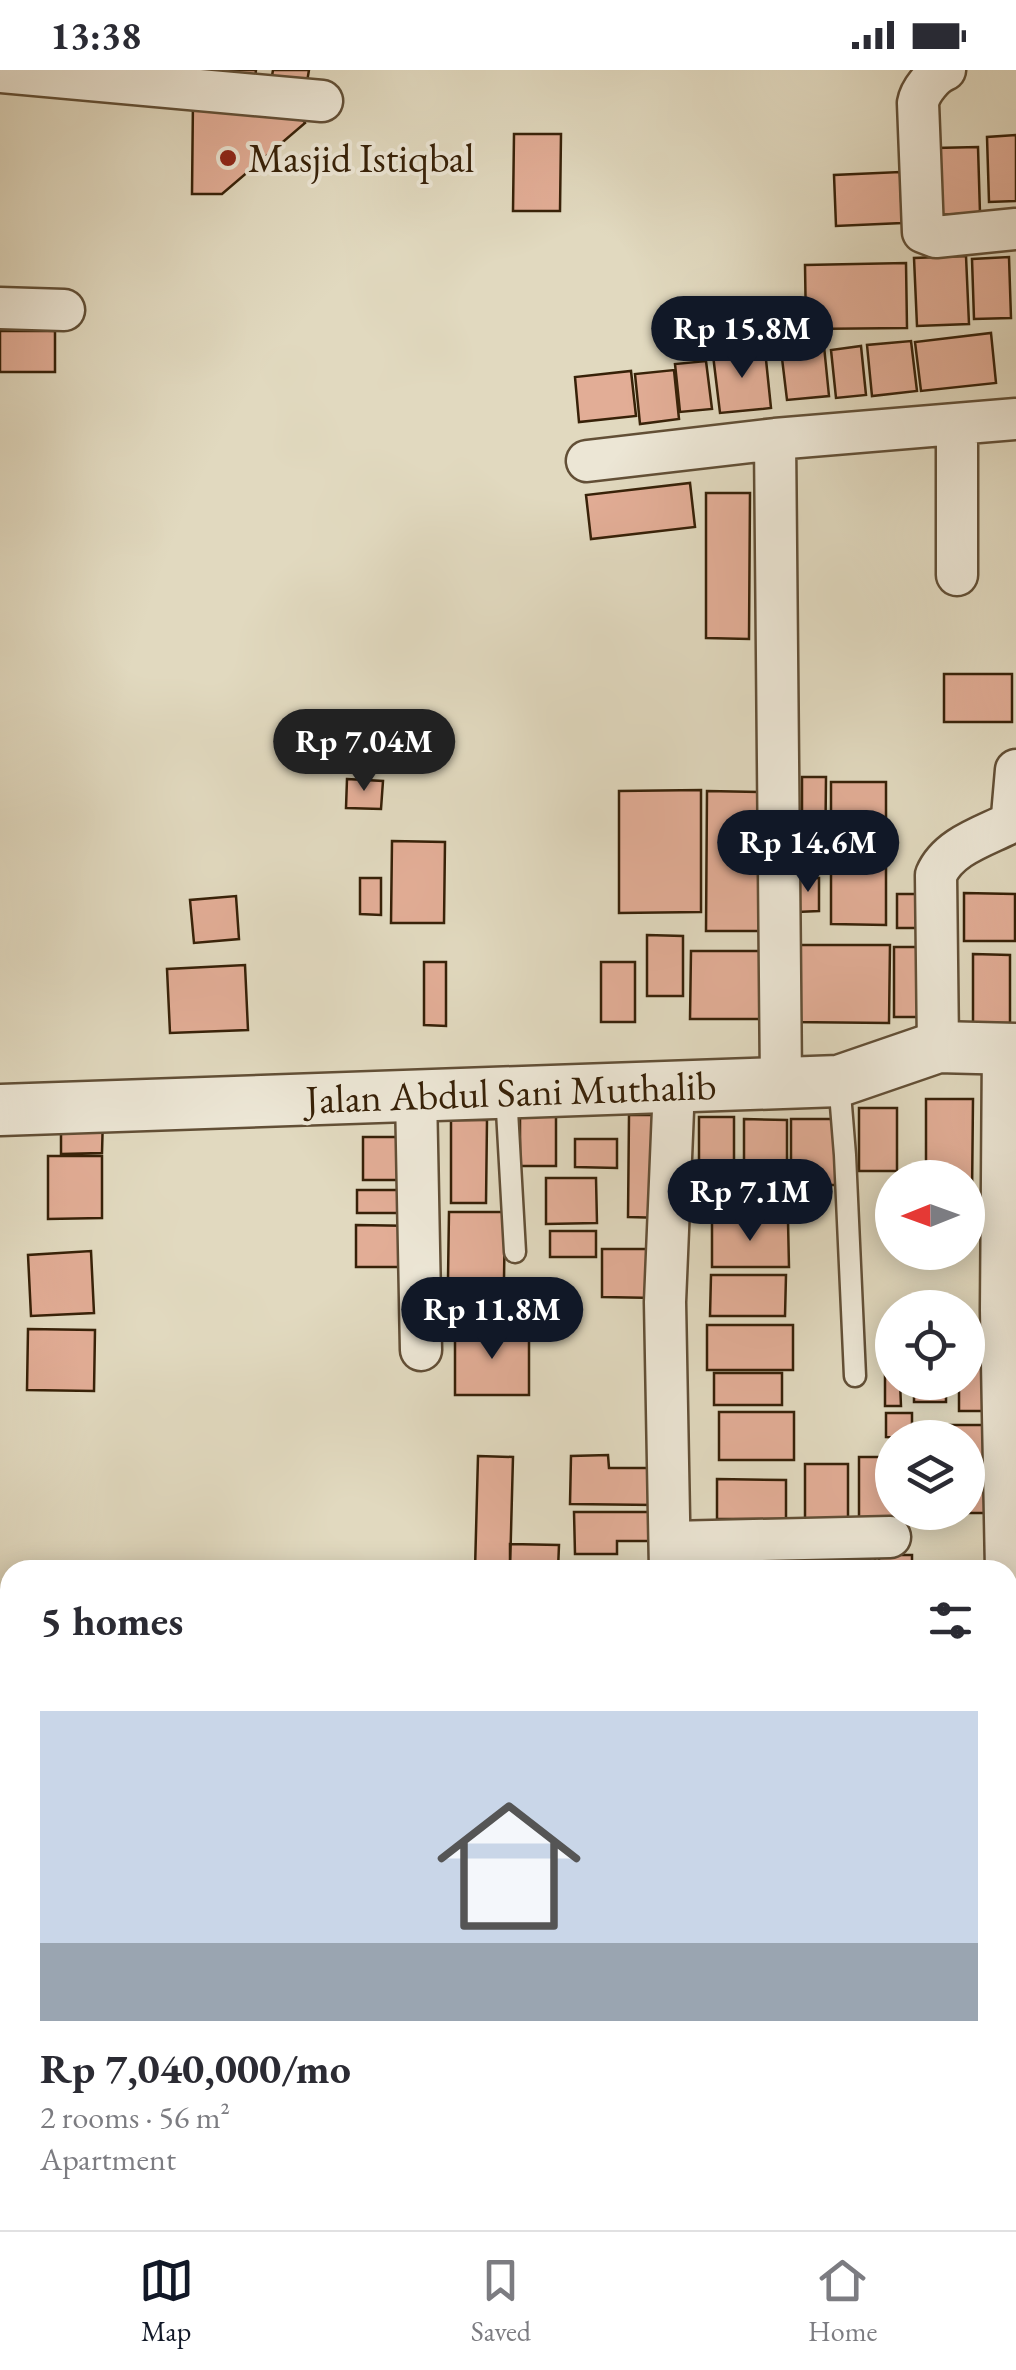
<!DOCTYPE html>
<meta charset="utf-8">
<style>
body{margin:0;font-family:"EB Garamond",serif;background:#f7f7f7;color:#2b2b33;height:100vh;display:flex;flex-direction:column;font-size:38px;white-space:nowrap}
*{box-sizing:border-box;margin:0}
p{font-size:32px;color:#7c7c81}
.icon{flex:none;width:55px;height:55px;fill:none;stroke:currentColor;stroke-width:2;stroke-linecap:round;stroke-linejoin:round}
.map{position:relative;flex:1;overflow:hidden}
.details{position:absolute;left:0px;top:1490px;width:1018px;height:670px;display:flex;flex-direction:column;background:#fff;border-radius:30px 30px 0 0;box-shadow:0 5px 25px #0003}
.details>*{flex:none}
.needle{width:65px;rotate:269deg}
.buttons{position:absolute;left:875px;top:1090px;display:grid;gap:20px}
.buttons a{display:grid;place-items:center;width:110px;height:110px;border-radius:50%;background:#fff;box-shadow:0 5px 25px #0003;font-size:50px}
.price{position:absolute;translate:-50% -85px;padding:0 22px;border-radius:35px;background:#111827;color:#fff;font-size:32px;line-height:65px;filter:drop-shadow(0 2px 5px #0008)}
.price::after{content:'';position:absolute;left:50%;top:60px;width:30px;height:22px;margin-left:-15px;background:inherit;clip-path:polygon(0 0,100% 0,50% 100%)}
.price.on{background:#222;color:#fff}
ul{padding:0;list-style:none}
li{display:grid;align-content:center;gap:20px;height:530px;padding:0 40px}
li+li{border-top:2px solid #e1e1e2}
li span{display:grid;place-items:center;height:310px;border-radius:0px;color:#555}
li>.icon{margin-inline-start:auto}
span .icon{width:180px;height:180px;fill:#fffc;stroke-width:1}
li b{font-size:42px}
h2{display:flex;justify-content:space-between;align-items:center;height:120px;padding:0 40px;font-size:42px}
.status{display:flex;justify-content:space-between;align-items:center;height:70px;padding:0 50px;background:#fff;direction:ltr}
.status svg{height:28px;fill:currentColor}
.tabs{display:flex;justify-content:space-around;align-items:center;height:140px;border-top:2px solid #e1e1e2;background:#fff;font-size:28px;color:#7c7c81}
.tabs a{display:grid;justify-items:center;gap:5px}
.tabs .on{color:#111827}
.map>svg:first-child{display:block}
.building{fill:#e2ad96;stroke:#372108;stroke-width:2.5}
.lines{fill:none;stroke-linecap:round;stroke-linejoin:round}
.service-casing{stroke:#624f36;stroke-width:25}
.minor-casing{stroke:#624f36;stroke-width:45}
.tertiary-casing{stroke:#624f36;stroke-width:55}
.service{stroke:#ece6d5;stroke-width:20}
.minor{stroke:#ece6d5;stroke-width:40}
.tertiary{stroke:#ece6d5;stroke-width:50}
.poi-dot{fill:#8f2418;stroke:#ece6d5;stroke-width:4}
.labels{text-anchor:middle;stroke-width:8;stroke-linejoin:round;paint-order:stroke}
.poi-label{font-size:40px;fill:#372108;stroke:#ece6d5;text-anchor:start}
.street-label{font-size:40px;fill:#372108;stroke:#ece6d5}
</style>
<div class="status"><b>13:38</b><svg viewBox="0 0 49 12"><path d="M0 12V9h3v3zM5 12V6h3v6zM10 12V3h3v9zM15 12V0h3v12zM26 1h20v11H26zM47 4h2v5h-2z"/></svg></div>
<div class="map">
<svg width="1016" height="2160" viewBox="0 0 1016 2160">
<rect width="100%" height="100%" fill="#e1d9bf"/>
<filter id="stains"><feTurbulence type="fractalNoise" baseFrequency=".002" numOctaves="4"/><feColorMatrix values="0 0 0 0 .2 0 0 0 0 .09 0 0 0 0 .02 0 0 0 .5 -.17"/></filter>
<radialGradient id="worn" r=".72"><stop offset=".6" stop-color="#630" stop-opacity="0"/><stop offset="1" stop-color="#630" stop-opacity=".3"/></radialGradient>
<path class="building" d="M 211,0 L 256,0 L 255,8 L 211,4 Z
M 273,0 L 309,0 L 306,18 L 271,12 Z
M 193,29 L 292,32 L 305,53 L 222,124 L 192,124 Z
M 514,64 L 561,64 L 560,141 L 513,141 Z
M 1016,65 L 1016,131 L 989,132 L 987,67 Z
M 978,77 L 980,143 L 938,145 L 935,78 Z
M 900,102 L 902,153 L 836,156 L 834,105 Z
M 966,186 L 969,254 L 917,256 L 914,188 Z
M 1009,187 L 1011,248 L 974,249 L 972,189 Z
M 906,193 L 907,258 L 806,259 L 805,195 Z
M 0,261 L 55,261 L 55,302 L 0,302 Z
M 991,263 L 996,313 L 921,321 L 915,272 Z
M 911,271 L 917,321 L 872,326 L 867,275 Z
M 824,276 L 829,326 L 787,330 L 781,280 Z
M 861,276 L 866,325 L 836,328 L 831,280 Z
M 765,280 L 771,338 L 720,343 L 713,285 Z
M 706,291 L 712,339 L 680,342 L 675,294 Z
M 674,300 L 679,349 L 640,354 L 635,304 Z
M 631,301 L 636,346 L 579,352 L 575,307 Z
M 690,413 L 695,457 L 591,469 L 586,425 Z
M 706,423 L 750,423 L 749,569 L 706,568 Z
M 944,604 L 1012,604 L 1012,652 L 944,652 Z
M 802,707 L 826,707 L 825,803 L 802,803 Z
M 347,709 L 383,711 L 381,739 L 346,738 Z
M 831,712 L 886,712 L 886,855 L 831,854 Z
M 701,720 L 701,842 L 619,843 L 619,721 Z
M 707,721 L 759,722 L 759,861 L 706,861 Z
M 392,771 L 445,772 L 444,853 L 391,853 Z
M 360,808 L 381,808 L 381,845 L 360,844 Z
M 797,808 L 819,808 L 819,841 L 797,842 Z
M 964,823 L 1015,824 L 1015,871 L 964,871 Z
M 897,824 L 927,824 L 927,858 L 897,858 Z
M 236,826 L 239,869 L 194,873 L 190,830 Z
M 647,865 L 683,866 L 683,926 L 647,926 Z
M 789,875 L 890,875 L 889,953 L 789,952 Z
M 894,877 L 923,877 L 923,947 L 894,947 Z
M 691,881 L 773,881 L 773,949 L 690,949 Z
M 973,884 L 1010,885 L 1010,953 L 973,953 Z
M 424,892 L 446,892 L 446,956 L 424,955 Z
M 601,892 L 635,892 L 635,952 L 601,952 Z
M 245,895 L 248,960 L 170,963 L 167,899 Z
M 926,1029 L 973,1029 L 972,1127 L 968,1127 L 968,1108 L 926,1108 Z
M 859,1038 L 897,1038 L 897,1101 L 859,1101 Z
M 520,1041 L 556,1041 L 556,1096 L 520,1096 Z
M 629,1045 L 666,1045 L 665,1148 L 628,1147 Z
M 61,1046 L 103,1046 L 102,1083 L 61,1084 Z
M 699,1047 L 734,1047 L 734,1117 L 699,1117 Z
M 744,1049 L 787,1050 L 787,1132 L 744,1132 Z
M 791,1049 L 836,1049 L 836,1115 L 791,1115 Z
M 451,1050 L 487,1050 L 486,1133 L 451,1133 Z
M 363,1067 L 415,1067 L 414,1110 L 363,1110 Z
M 575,1069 L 617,1069 L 617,1098 L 575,1097 Z
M 48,1086 L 102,1086 L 102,1148 L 48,1149 Z
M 546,1108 L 596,1108 L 597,1153 L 546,1154 Z
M 357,1120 L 416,1120 L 416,1143 L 357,1143 Z
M 449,1142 L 505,1142 L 504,1209 L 448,1209 Z
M 712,1150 L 788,1151 L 789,1197 L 712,1197 Z
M 356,1155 L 417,1156 L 416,1197 L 356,1197 Z
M 550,1161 L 596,1161 L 596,1187 L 550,1187 Z
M 602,1179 L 656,1179 L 656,1228 L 602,1227 Z
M 91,1181 L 94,1243 L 31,1246 L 28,1185 Z
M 711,1205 L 786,1205 L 785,1246 L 710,1246 Z
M 446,1214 L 503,1214 L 503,1240 L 446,1240 Z
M 707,1255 L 793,1255 L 793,1300 L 707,1300 Z
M 529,1258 L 529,1325 L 455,1325 L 455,1259 Z
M 28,1259 L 95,1260 L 94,1321 L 27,1320 Z
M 968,1288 L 1000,1288 L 1000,1341 L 959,1341 L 959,1312 L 968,1312 Z
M 714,1303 L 782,1303 L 782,1335 L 714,1335 Z
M 885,1303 L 892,1303 L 892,1312 L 900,1312 L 901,1336 L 885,1336 Z
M 914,1312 L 946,1312 L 946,1332 L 914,1332 Z
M 719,1342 L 794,1342 L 794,1390 L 719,1390 Z
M 886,1343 L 912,1343 L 912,1368 L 886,1367 Z
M 931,1355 L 988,1355 L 988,1407 L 968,1407 L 968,1368 L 931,1368 Z
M 608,1385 L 609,1398 L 655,1398 L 655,1435 L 570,1434 L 571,1386 Z
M 478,1386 L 513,1387 L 510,1500 L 475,1500 Z
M 859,1387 L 892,1387 L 892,1442 L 906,1442 L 906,1449 L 859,1449 Z
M 805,1394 L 848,1394 L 848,1451 L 805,1451 Z
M 717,1409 L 786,1410 L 786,1449 L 717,1449 Z
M 968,1416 L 987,1416 L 987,1443 L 925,1443 L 968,1442 Z
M 574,1442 L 654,1442 L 653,1471 L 617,1471 L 617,1484 L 575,1484 Z
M 510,1474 L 559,1475 L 558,1500 L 510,1500 Z
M 708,1484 L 795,1484 L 795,1500 L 708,1500 Z
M 879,1485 L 912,1485 L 912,1500 L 879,1500 Z
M 837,1487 L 875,1487 L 875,1500 L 837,1500 Z
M 800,1490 L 834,1490 L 834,1500 L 800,1500 Z
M 1008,1953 L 1014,1953 L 1014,1991 L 1008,1991 Z
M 1008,2073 L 1011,2073 L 1011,2118 L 1008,2118 Z"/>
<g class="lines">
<g class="service-casing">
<path id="service" d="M 839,1011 L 845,1085 L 855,1306
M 506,1023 L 515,1182"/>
</g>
<g class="minor-casing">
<path id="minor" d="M 945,0 C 934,4 920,21 918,33 L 923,162 L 936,167 L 1016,159
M 0,2 L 322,31
M 0,238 L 64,240
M 957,355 L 957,505
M 775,369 L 781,1013
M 587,391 L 775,369 L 1016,349
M 938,977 L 936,805 C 948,777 982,767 1008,754 L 1012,746 L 1016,700
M 1003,979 L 1001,1240 L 1006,1500
M 416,1024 L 421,1280
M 671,1472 L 890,1467
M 670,1500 L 665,1232 L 674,1016
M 1008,1549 L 1016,1924
M 0,1826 L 10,1848
M 21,2160 L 21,2150"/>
</g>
<g class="tertiary-casing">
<path id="tertiary" d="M 0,1040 L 839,1011 L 938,977 L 1016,979"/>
</g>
<use href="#service" class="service"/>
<use href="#minor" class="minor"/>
<use href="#tertiary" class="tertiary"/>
</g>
<circle class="poi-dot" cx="228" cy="88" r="10"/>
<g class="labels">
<g class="poi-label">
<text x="248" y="102">Masjid Istiqbal</text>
</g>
<g class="street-label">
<text transform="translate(511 1022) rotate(-2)" y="14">Jalan Abdul Sani Muthalib</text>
</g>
</g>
<rect width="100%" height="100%" filter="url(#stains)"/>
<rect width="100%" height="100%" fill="url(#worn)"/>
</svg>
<div class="buttons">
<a><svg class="needle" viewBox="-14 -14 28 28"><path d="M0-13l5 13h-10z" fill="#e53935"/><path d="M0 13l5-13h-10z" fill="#7c7c81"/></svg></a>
<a><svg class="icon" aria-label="locate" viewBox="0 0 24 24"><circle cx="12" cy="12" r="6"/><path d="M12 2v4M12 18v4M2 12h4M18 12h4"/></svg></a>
<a><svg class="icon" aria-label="layers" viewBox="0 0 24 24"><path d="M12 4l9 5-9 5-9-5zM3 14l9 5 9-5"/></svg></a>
</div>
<b class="price" style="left:742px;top:311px">Rp 15.8M</b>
<b class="price on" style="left:364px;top:724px">Rp 7.04M</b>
<b class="price" style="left:808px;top:825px">Rp 14.6M</b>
<b class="price" style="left:750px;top:1174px">Rp 7.1M</b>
<b class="price" style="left:492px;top:1292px">Rp 11.8M</b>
<section class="details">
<h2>5 homes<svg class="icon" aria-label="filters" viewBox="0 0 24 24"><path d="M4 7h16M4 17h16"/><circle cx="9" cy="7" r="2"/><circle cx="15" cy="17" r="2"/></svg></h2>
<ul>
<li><span style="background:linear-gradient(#c9d6e8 75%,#9aa5b1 0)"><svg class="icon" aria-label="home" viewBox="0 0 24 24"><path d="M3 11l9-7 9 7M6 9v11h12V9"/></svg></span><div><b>Rp 7,040,000/mo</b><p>2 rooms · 56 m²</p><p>Apartment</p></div></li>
</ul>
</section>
</div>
<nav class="tabs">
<a class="on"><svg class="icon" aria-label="map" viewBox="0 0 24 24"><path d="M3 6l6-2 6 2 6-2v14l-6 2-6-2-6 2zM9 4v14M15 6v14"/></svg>Map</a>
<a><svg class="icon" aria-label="saved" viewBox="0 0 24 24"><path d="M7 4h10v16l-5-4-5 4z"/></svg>Saved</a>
<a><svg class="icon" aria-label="home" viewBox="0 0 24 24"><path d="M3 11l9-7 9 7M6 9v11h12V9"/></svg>Home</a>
</nav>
